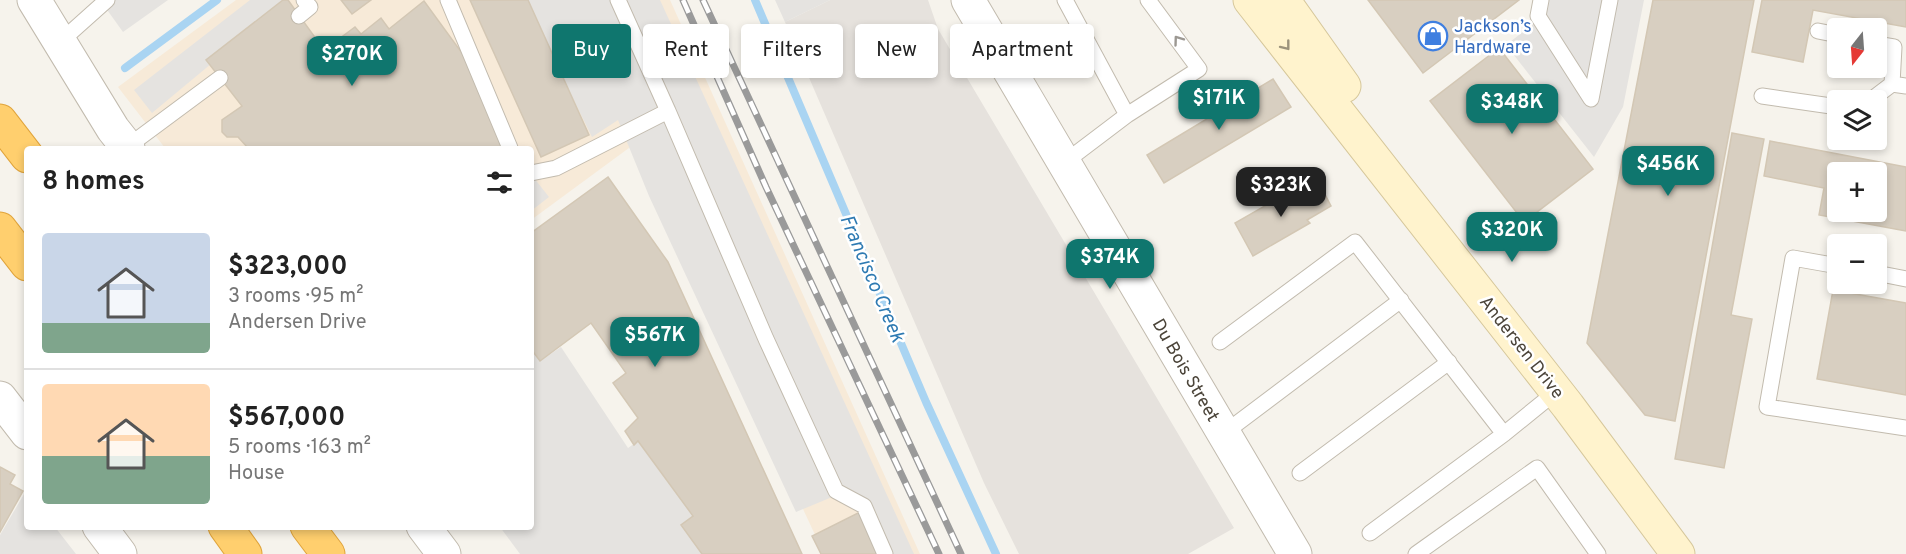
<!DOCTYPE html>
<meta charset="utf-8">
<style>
body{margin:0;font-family:Overpass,sans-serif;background:#f2f2f2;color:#222;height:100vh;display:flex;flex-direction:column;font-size:22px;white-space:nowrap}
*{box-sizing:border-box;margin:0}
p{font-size:20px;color:#767676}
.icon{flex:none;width:33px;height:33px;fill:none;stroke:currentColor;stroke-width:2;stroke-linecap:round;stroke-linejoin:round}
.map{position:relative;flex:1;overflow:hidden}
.drawer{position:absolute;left:24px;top:146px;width:510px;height:384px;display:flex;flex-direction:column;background:#fff;border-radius:6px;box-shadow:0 3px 9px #0003}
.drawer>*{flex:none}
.guide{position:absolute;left:552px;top:24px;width:570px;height:54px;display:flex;gap:12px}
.needle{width:39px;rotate:197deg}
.fabs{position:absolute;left:1827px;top:18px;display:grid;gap:12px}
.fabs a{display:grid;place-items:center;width:60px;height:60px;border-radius:6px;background:#fff;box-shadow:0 3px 9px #0003;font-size:30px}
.price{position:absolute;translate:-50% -51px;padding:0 14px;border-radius:12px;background:#0f766e;color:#fff;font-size:20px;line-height:39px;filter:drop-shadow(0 2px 3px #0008)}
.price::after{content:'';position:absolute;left:50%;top:36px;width:18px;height:14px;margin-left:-9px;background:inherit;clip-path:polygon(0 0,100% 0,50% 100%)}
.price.selected{background:#222;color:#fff}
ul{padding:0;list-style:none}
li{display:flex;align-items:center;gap:18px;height:150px;padding:0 18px}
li+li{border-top:2px solid #e0e0e0}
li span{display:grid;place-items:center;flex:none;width:168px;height:120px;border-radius:6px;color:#555}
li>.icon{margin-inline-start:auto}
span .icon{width:72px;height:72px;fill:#fffc;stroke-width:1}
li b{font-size:26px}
h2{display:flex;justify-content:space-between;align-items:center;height:72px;padding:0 18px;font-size:26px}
.pill{padding:0 21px;border-radius:6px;background:#fff;box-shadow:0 3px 9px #0003;font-size:21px;line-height:54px}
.pill.selected{background:#0f766e;color:#fff}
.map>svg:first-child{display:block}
.commercial{fill:#f7ead8}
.industrial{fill:#e6e2dd}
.parking{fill:#e5e3e0}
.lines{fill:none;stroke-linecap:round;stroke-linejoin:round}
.stream{stroke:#a9d4f2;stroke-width:8}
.building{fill:#d8cfc1;stroke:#d3c7b4;stroke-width:1.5;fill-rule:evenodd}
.service-casing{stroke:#c2bbae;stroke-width:17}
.tertiary-casing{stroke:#c2bbae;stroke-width:35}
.secondary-casing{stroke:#d6c79b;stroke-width:35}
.motorway-casing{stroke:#e0a43c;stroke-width:35}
.service{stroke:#fff;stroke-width:15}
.tertiary{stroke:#fff;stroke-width:33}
.secondary{stroke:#fff3cd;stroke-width:33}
.motorway{stroke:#ffcf6e;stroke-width:33}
.rail-casing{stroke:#9a9a9a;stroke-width:7}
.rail{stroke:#fff;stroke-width:4.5;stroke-dasharray:14;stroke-linecap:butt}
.oneway{stroke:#9c9892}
.oneway2{stroke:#9c937c}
.labels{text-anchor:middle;stroke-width:5;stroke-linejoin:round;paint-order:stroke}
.shop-label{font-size:18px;fill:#366cbe;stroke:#fff;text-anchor:start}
.street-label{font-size:18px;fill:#4b4439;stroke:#fff}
.water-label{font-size:20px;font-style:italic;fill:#2e7ab2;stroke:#fff}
</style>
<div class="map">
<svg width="1906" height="554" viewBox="0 0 1906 554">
<rect width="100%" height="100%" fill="#f6f3ec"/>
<path class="commercial" d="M 236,0 L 670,0 L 920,554 L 824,554 L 633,145 L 531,220 L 531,148 L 165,148 L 118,87 Z"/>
<path class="industrial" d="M 830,0 L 928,0 L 938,29 L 1234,528 L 1188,554 L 1019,554 L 984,483 L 785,22 Z"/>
<path class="parking" d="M 100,0 L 168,0 L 123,32 Z
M 250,0 L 288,0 L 152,113 L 134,90 Z
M 524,0 L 660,0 L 914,554 L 877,554 L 849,490 L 796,512 L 649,196 L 618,120 L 592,137 Z
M 775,0 L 830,0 L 785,22 Z
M 1534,0 L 1644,0 L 1623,107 L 1594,157 L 1506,45 L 1528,28 Z
M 534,178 L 549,197 L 531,211 L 531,181 Z
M 561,347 L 628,448 L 638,441 L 693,516 L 702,554 L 520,554 L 500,527 L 531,526 L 531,349 L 540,361 Z
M 27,489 L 27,526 L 55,527 L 76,554 L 0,554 L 0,535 Z"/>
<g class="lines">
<path class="stream" d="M 755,0 L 926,402 L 996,554
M 125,68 L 217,0"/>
</g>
<path class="building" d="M 283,0 L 288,0 L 324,50 L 355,27 L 361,34 L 381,18 L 389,29 L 424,1 L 470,64 L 502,148 L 248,148 L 238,137 L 227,137 L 222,132 L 222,120 L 242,106 L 206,60 Z
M 341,0 L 371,0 L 352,14 Z
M 470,0 L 528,0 L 589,135 L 541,157 Z
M 1368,0 L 1519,0 L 1423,73 Z
M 1653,0 L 1754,0 L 1675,421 L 1645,415 L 1587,343 Z
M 1762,0 L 1906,0 L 1906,27 L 1813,10 L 1803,62 L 1752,52 Z
M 1499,48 L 1593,169 L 1524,222 L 1430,101 Z
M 1273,79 L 1291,107 L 1164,183 L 1147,155 Z
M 1732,133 L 1764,139 L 1731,315 L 1752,319 L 1724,468 L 1675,459 Z
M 1770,141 L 1906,167 L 1906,231 L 1819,215 L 1824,188 L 1764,176 ZM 1838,172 L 1876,172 L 1876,212 L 1838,212 Z
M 608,177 L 668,262 L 802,554 L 702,554 L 681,525 L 693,516 L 638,441 L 634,445 L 625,431 L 638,418 L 613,383 L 626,373 L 591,323 L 540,361 L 531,349 L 531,233 Z
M 1319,183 L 1331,206 L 1307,220 L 1310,223 L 1253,256 L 1235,223 L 1291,191 L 1295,197 Z
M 1833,290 L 1906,303 L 1906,395 L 1817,379 Z
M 0,467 L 15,475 L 10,484 L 23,491 L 0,532 Z
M 860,512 L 880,554 L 821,554 L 812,536 Z"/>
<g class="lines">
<g class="service-casing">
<path id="service" d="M 448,0 L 510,148
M 618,0 L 668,111
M 1065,0 L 1127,115
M 1541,0 L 1538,16 L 1591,99 L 1610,0
M 299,16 L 310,7 L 304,0
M 1818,31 L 1838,35
M 60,42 L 107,0
M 1876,44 L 1894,47 L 1892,84
M 1762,96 L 1838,107
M 1871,100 L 1892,84 L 1906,86
M 127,147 L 220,78
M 1065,162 L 1127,115 L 1199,69 L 1148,0
M 531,173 L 556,168 L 668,111 L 766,339 L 836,491 L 864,506 L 885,554
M 1838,266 L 1793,258 L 1767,407 L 1906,428
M 1876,273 L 1906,279
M 1220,342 L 1355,242 L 1504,434
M 1223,434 L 1401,300
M 1300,473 L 1449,362
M 1370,533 L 1504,434 L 1557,391
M 1416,554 L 1537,468 L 1598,554"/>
</g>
<g class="tertiary-casing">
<path id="tertiary" d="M 34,0 L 113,129 L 128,148
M 968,0 L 1295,554
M 0,398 L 27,433
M 99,526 L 120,554
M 423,526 L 444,554"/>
</g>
<g class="secondary-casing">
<path id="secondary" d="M 1250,0 L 1568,406 L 1678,554
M 1283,0 L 1344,86"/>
</g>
<g class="motorway-casing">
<path id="motorway" d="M 0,121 L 27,156
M 0,229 L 27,264
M 225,526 L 245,554
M 307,526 L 328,554"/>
</g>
<use href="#service" class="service"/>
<use href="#tertiary" class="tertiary"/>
<use href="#secondary" class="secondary"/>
<use href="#motorway" class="motorway"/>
<g class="rail-casing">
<path id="rail" d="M 683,0 L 766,187 L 939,554
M 703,0 L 961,554"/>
</g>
<use href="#rail" class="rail"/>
</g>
<defs><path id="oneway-chevron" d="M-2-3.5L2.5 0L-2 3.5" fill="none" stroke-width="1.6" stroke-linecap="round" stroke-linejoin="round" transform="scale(1.5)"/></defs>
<use class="oneway" href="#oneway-chevron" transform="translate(1178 40) rotate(-126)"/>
<use class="oneway2" href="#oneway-chevron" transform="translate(1286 46) rotate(52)"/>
<defs>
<g id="shop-ring" transform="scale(1.5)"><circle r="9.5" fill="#fff" stroke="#3f7fe0" stroke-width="1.5"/><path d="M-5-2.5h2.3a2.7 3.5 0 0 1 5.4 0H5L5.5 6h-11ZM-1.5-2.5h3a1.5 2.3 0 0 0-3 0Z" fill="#3f7fe0"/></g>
</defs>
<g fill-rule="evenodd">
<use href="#shop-ring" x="1433" y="36"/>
</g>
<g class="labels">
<g class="shop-label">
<text x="1454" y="32">Jackson’s<tspan x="1454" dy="21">Hardware</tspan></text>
</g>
<g class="street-label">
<text transform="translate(1522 347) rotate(52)" y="6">Andersen Drive</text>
<text transform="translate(1186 370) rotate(60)" y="6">Du Bois Street</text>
</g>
<g class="water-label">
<text transform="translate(873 278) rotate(67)" y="7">Francisco Creek</text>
</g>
</g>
</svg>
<div class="fabs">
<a><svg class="needle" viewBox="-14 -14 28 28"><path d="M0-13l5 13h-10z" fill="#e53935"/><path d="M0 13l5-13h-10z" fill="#767676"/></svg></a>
<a><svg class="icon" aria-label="layers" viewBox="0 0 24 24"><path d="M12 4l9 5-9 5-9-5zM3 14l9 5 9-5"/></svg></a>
<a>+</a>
<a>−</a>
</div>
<b class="price" style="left:352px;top:87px">$270K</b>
<b class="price" style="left:1219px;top:131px">$171K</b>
<b class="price" style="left:1512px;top:135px">$348K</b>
<b class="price" style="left:1668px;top:197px">$456K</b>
<b class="price selected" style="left:1281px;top:218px">$323K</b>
<b class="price" style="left:1512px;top:263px">$320K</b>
<b class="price" style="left:1110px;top:290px">$374K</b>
<b class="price" style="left:655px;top:368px">$567K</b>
<div class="guide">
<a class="pill selected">Buy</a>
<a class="pill">Rent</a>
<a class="pill">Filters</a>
<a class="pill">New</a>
<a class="pill">Apartment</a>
</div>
<section class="drawer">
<h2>8 homes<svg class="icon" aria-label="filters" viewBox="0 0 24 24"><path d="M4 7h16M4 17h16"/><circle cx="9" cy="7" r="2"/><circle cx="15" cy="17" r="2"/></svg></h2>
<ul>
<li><span style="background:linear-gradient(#c9d6e8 75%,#7fa58c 0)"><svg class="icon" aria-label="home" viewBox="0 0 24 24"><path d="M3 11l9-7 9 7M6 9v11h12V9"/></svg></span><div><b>$323,000</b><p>3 rooms · 95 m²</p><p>Andersen Drive</p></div></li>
<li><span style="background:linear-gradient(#ffd9b3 60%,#7fa58c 0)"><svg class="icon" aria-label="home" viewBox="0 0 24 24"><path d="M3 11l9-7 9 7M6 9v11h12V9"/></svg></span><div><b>$567,000</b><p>5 rooms · 163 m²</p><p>House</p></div></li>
</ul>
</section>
</div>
